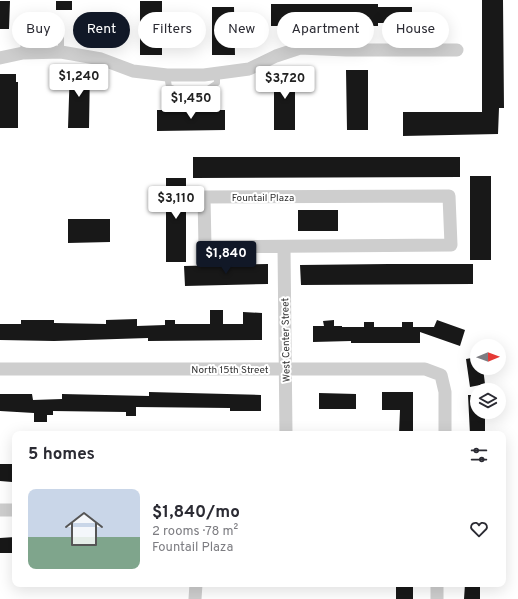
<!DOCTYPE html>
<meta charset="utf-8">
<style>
body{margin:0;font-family:Overpass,sans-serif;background:#f7f7f7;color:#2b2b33;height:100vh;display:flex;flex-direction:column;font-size:15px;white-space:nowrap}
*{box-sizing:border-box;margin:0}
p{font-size:13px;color:#7c7c81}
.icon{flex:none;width:22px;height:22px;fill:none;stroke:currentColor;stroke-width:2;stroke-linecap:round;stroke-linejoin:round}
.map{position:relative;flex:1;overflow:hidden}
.panel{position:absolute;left:12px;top:431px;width:494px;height:156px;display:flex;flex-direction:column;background:#fff;border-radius:8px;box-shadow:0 4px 16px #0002}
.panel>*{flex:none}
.top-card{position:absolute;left:12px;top:12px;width:494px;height:36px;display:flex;gap:8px}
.needle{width:26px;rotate:89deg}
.controls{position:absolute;left:470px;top:339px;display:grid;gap:8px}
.controls a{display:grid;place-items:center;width:36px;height:36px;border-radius:50%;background:#fff;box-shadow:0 4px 16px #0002;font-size:20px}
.price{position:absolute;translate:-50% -34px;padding:0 9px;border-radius:4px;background:#fff;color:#222;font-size:13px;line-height:26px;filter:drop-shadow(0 1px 2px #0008)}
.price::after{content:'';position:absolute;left:50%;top:24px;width:12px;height:9px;margin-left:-6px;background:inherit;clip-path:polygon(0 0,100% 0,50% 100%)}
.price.selected{background:#111827;color:#fff}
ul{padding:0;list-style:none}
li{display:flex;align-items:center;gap:12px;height:100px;padding:0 16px}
li span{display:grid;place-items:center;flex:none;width:112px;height:80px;border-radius:8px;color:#555}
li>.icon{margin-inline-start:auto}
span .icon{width:48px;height:48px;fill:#fffc;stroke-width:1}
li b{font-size:17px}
h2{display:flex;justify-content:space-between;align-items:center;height:48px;padding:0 16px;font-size:17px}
.chip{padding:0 14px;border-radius:18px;background:#fff;box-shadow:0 4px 16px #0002;font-size:14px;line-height:36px}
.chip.selected{background:#111827;color:#fff}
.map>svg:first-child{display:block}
.building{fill:#181818}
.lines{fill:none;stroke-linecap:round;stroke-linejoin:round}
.service{stroke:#cecece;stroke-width:6}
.minor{stroke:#cecece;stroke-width:13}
.labels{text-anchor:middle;stroke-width:4;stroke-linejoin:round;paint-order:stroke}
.street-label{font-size:10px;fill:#313131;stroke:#fff}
</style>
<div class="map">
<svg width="518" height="599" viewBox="0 0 518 599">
<rect width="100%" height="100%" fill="#fff"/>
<path class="building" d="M 482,0 L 503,0 L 504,108 L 499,108 L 498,134 L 403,136 L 403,112 L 482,112 Z
M 0,1 L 10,1 L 9,29 L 0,29 Z
M 56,1 L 72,1 L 72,10 L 56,10 Z
M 140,1 L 162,1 L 162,55 L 140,55 Z
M 271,4 L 378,4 L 378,7 L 412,7 L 412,23 L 378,23 L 378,26 L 271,26 Z
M 212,7 L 234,7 L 235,55 L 212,55 Z
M 70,67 L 90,67 L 89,128 L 68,128 Z
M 295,69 L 295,130 L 274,130 L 274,70 Z
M 346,70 L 368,70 L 368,130 L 347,130 Z
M 0,74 L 16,74 L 16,82 L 18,82 L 18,128 L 0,128 Z
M 157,110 L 225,110 L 225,130 L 157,131 Z
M 193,157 L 460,157 L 460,177 L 193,178 Z
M 470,176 L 491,176 L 491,260 L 470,260 Z
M 166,178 L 186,178 L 186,262 L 166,262 Z
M 298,210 L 338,210 L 338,231 L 298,231 Z
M 68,219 L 110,219 L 110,242 L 68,243 Z
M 268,264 L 268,284 L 185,286 L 184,266 Z
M 389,264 L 473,264 L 473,284 L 301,285 L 300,265 Z
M 210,310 L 223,310 L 223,324 L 243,324 L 243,312 L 262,313 L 262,340 L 148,341 L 148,338 L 54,341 L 0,340 L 0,324 L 21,324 L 21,320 L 54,320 L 54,323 L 106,324 L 106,320 L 137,319 L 137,326 L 165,325 L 165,320 L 175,320 L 175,324 L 210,324 Z
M 334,320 L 334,326 L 342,326 L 342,327 L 364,327 L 364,322 L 374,322 L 374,327 L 402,327 L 402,322 L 413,322 L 413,327 L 434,327 L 437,320 L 465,330 L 460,346 L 420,332 L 420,343 L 351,343 L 351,341 L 313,342 L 313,326 L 324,326 L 323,321 Z
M 477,357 L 477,368 L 483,368 L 485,384 L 470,387 L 466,359 Z
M 149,392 L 261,395 L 261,411 L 230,411 L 230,408 L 136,407 L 136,416 L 126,416 L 126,412 L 53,411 L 53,415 L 47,415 L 47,422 L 34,422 L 34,413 L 0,411 L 0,394 L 32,394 L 33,400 L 62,399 L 62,394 L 149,396 Z
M 382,392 L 413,392 L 413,434 L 399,434 L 400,410 L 382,410 Z
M 319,393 L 356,394 L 356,409 L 319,409 Z
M 468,395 L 477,395 L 477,412 L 485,412 L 485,434 L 470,434 Z
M 0,464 L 12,464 L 12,482 L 0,481 Z
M 15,537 L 15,553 L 0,553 L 0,538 Z
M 396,584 L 413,584 L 413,599 L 396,599 Z
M 465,584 L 480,584 L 480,599 L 464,599 Z"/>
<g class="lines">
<path class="service" d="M 23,53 L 24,35 L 27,32 L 56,32 L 61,38 L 61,52
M 167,75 L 169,87 L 174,89 L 208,89 L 217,83 L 217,74"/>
<path class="minor" d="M 0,58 L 23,53 L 61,52 L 101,59 L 133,71 L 167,75 L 204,75 L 249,69 L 276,56 L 300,48 L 346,50 L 457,50
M 449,196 L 451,245 L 205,247 L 204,197 Z
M 284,247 L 286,434
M 0,369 L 425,369 L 441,375 L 445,392 L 445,434
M 0,510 L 15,510
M 437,584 L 437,599
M 195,599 L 196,584"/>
</g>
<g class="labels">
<g class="street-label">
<text x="263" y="201">Fountail Plaza</text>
<text transform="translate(285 340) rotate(-91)" y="4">West Center Street</text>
<text x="230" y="373">North 15th Street</text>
</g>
</g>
</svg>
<div class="controls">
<a><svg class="needle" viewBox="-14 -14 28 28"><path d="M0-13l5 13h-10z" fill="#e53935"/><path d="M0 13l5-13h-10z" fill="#7c7c81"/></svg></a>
<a><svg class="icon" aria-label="layers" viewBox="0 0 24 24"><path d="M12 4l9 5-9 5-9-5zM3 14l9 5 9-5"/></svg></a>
</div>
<b class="price" style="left:79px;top:98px">$1,240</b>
<b class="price" style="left:285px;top:100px">$3,720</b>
<b class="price" style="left:191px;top:120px">$1,450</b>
<b class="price" style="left:176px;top:220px">$3,110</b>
<b class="price selected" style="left:226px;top:275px">$1,840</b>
<div class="top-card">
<a class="chip">Buy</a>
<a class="chip selected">Rent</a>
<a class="chip">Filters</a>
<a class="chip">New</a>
<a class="chip">Apartment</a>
<a class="chip">House</a>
</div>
<section class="panel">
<h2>5 homes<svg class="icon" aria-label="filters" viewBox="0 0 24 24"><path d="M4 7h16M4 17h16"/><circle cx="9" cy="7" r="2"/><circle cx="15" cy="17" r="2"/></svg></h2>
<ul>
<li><span style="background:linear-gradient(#c9d6e8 60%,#7fa58c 0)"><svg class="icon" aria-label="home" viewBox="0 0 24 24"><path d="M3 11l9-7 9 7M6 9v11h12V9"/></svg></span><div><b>$1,840/mo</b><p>2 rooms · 78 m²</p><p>Fountail Plaza</p></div><svg class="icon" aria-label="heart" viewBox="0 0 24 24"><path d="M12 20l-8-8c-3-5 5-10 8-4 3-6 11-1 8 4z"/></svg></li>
</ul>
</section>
</div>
